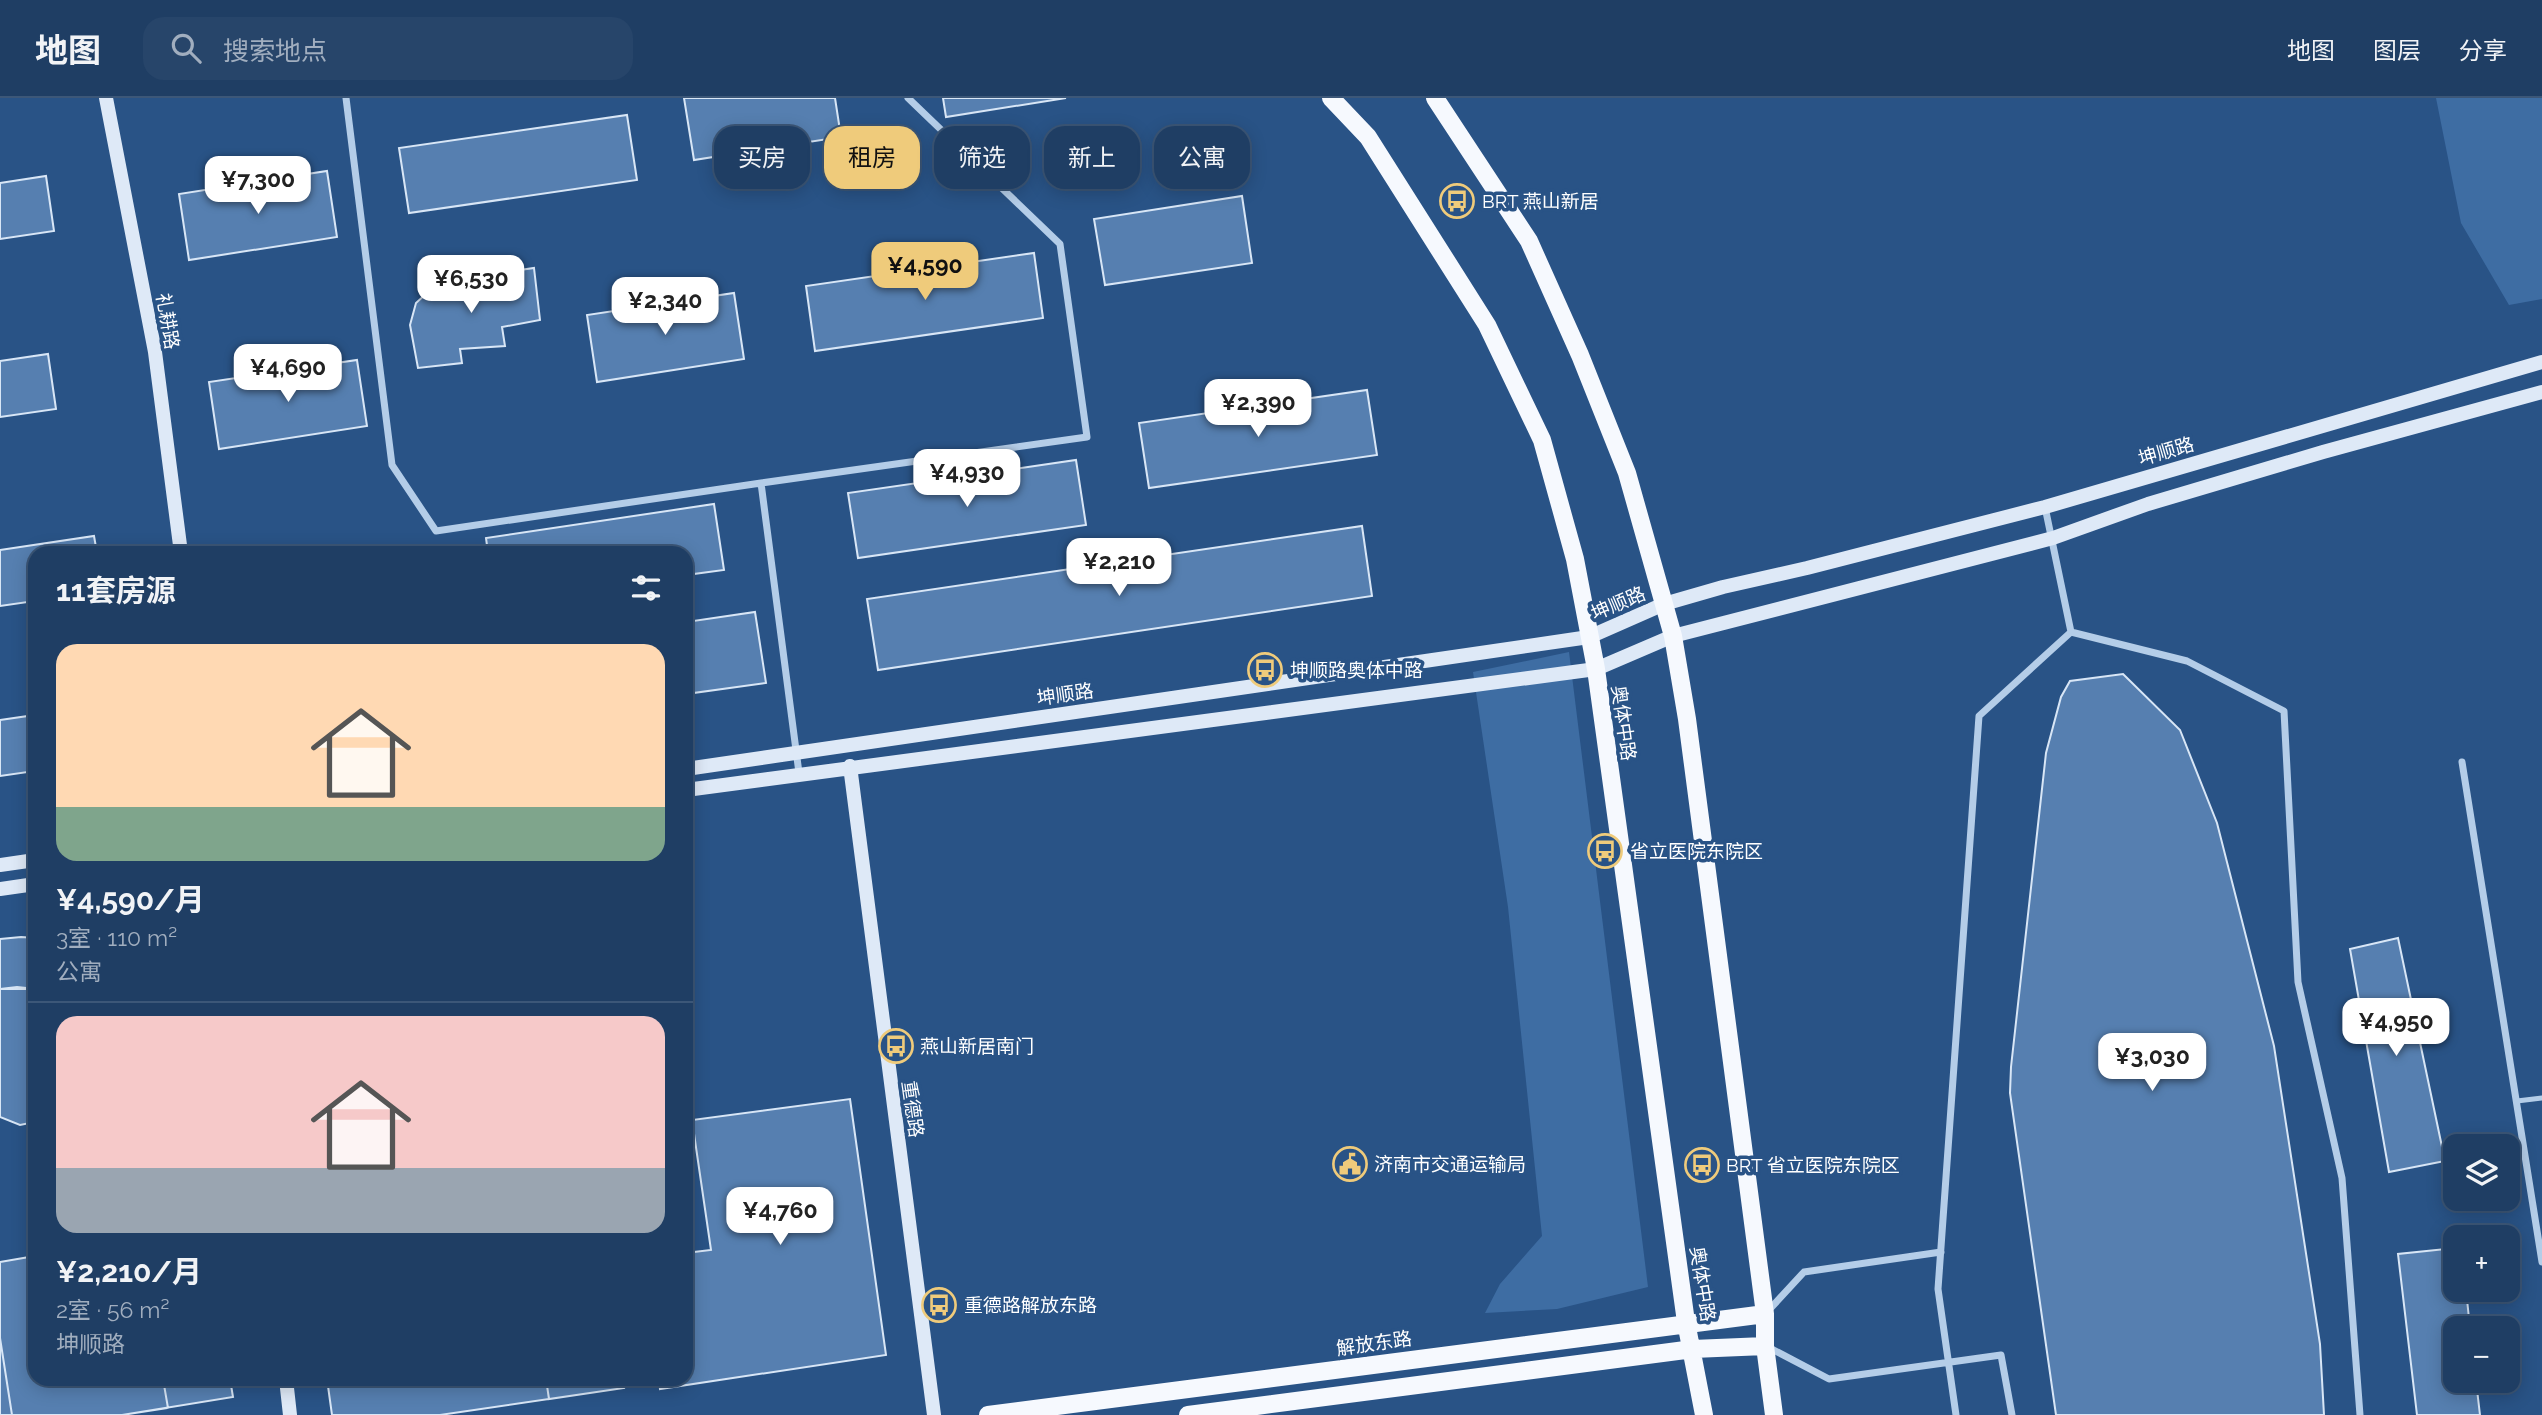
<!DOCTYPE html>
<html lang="zh">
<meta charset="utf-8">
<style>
body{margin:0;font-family:Raleway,"Noto Sans SC",sans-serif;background:#27456a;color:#f1f3f6;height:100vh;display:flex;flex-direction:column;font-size:26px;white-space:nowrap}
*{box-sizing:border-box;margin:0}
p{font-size:23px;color:#a1aebf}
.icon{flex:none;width:38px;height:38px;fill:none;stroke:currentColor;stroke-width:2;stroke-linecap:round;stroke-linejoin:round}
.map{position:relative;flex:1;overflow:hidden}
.drawer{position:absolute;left:28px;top:448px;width:665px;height:840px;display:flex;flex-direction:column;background:#1f3e64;border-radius:21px;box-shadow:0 4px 18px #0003,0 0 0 2px #3c5778}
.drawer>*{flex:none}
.top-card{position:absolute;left:714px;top:28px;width:665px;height:63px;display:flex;gap:14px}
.tools{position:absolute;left:2443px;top:1036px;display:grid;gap:14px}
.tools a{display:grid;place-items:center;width:77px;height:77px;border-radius:14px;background:#1f3e64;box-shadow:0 4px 18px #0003,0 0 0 2px #3c5778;font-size:35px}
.price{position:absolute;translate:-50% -60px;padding:0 16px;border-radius:14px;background:#fff;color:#222;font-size:23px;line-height:46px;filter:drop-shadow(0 2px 4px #0008)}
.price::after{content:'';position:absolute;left:50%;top:42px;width:21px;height:16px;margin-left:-10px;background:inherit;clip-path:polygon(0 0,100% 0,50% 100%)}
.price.selected{background:#efcb7b;color:#111}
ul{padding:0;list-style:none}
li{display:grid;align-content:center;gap:14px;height:371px;padding:0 28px}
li+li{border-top:2px solid #3c5778}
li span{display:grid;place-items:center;height:217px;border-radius:21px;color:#555}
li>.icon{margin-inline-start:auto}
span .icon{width:126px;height:126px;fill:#fffc;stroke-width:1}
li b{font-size:30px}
h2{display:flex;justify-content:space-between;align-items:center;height:84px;padding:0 28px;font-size:30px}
.tag{padding:0 24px;border-radius:21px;background:#1f3e64;box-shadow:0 4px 18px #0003,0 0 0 2px #3c5778;font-size:24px;line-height:63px}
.tag.selected{background:#efcb7b;color:#111}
header{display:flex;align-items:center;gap:42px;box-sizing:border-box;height:98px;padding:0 35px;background:#1f3e64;border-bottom:2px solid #3c5778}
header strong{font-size:33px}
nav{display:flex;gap:38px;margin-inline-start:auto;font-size:24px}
.search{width:490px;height:63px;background:#27456a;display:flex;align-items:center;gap:18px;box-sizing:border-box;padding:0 24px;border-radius:21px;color:#a1aebf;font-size:26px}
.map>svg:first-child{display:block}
.green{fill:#3e6da3}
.building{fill:#567fb0;stroke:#d8e6f6;stroke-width:2}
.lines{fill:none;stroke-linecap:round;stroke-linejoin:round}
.lane{stroke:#b4cde8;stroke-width:5}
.street{stroke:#b4cde8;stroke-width:7}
.secondary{stroke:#dee9f7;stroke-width:14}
.primary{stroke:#f6f9fe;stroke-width:18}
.labels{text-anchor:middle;stroke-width:7;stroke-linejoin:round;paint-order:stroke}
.poi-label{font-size:19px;fill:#fff;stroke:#295386;text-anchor:start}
.street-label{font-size:19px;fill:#fff;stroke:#295386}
</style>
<header>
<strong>地图</strong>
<div class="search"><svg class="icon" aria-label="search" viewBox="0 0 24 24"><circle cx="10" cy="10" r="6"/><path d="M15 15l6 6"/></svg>搜索地点</div>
<nav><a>地图</a><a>图层</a><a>分享</a></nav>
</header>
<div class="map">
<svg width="2542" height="1317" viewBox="0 0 2542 1317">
<rect width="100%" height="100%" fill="#295386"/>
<path class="green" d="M 2436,0 L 2542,0 L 2542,201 L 2509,207 L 2461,125 Z
M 1569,554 L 1648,1189 L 1557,1211 L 1485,1215 L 1500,1186 L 1542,1138 L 1508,809 L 1473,574 Z"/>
<path class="building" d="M 684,0 L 835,0 L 841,39 L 694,62 Z
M 943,0 L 1066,0 L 946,19 Z
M 627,17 L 637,82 L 409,115 L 399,50 Z
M 327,73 L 337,139 L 189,162 L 179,96 Z
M 46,78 L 54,133 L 0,141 L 0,85 Z
M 1242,98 L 1252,165 L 1105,187 L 1094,121 Z
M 1034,155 L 1043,220 L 815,253 L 806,188 Z
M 534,170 L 540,222 L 502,229 L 505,248 L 460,251 L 462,265 L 418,270 L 410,227 L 416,205 L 439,184 Z
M 734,195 L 744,261 L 597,284 L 587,217 Z
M 48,256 L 56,311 L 0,319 L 0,263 Z
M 357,262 L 367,328 L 219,351 L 209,284 Z
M 1367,292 L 1377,357 L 1149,390 L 1139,325 Z
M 1076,362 L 1086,427 L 858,460 L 848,395 Z
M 714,406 L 724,472 L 686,477 L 686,455 L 488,455 L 486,440 Z
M 1362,428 L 1372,498 L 878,572 L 867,501 Z
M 94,438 L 97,455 L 35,455 L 35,503 L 0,508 L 0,452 Z
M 379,448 L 380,455 L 331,455 Z
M 755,514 L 766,585 L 686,596 L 686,524 Z
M 2123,576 L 2180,632 L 2217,725 L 2274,948 L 2320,1246 L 2324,1317 L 2056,1317 L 2010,995 L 2011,969 L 2046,655 L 2061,599 L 2070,583 Z
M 35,617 L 35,673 L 0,678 L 0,622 Z
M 21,839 L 35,840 L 35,891 L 0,891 L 0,841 Z
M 2398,840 L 2445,1063 L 2389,1074 L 2350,851 Z
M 17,889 L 35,891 L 35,1024 L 20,1027 L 0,1019 L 0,891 Z
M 850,1001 L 886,1257 L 660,1291 L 659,1281 L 686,1281 L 686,1155 L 711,1152 L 692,1022 Z
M 2455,1150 L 2455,1192 L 2466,1192 L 2470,1230 L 2455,1230 L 2455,1283 L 2476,1283 L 2480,1317 L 2417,1317 L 2398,1156 Z
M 35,1158 L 35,1281 L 230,1281 L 233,1299 L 122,1317 L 0,1317 L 0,1164 Z
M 35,1158 L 35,1281 L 163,1281 L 168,1310 L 122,1317 L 12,1317 L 0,1240 L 0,1164 Z
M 327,1281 L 622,1281 L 624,1290 L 440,1317 L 332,1317 Z
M 546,1281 L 622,1281 L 624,1290 L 549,1301 Z"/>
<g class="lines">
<path class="lane" d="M 2517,1003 L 2542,1000"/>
<path class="street" d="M 346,0 L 392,367 L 436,433 L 761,385 L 799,675
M 761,385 L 1087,339 L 1060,146 L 908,0
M 2071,534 L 2187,563 L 2284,613 L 2298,884 L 2342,1080 L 2360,1317
M 2462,664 L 2542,1164
M 1768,1213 L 1804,1174 L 1941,1154
M 1766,1248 L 1829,1281 L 2001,1257 L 2012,1317
M 1956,1317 L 1938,1191 L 1979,618 L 2071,534 L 2045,409"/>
<path class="secondary" d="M 106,0 L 155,254 L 181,455
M 850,668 L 934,1317
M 686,671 L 1589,539 L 1664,506 L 1723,489 L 1807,470 L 2045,409 L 2542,264
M 686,692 L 1596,571 L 1673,538 L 2053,440 L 2148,406 L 2323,354 L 2542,294
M 0,767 L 35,762
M 0,791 L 35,786
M 286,1281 L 290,1317"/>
<path class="primary" d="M 1331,0 L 1368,39 L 1487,227 L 1542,342 L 1575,461 L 1596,571 L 1686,1224 L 1704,1317
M 1435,0 L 1529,143 L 1580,257 L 1627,375 L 1673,538 L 1687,621 L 1765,1216 L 1765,1248 L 1774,1317
M 988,1317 L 1765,1216
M 1188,1317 L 1693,1251 L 1765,1248"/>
</g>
<defs>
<g id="bus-ring" transform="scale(1.75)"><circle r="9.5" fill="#295386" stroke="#efcb7b" stroke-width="1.5"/><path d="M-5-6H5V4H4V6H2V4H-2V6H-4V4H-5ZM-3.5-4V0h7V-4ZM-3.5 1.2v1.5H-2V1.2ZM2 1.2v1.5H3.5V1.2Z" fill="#efcb7b"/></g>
<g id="civic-ring" transform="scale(1.75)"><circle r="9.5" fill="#295386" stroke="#efcb7b" stroke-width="1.5"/><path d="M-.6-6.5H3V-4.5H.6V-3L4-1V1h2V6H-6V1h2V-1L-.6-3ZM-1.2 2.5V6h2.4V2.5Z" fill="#efcb7b"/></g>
</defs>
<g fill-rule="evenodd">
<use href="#bus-ring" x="1457" y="103"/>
<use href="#bus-ring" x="1265" y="572"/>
<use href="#bus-ring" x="1605" y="753"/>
<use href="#bus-ring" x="896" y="948"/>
<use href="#civic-ring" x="1350" y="1066"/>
<use href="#bus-ring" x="1702" y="1067"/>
<use href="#bus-ring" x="939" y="1207"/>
</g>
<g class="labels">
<g class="poi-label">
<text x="1482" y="110">BRT 燕山新居</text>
<text x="1290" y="579">坤顺路奥体中路</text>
<text x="1630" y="760">省立医院东院区</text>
<text x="920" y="955">燕山新居南门</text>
<text x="1374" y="1073">济南市交通运输局</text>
<text x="1726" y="1074">BRT 省立医院东院区</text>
<text x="964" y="1214">重德路解放东路</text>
</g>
<g class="street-label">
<text transform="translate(168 223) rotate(80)" y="7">礼耕路</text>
<text transform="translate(2166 353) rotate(-16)" y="7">坤顺路</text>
<text transform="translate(1618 505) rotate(-23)" y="7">坤顺路</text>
<text transform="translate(1065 596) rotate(-8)" y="7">坤顺路</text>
<text transform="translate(1624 625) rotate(82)" y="7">奥体中路</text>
<text transform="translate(913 1011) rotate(82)" y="7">重德路</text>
<text transform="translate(1703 1186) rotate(81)" y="7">奥体中路</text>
<text transform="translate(1374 1245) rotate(-8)" y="7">解放东路</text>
</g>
</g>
</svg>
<div class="tools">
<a><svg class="icon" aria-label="layers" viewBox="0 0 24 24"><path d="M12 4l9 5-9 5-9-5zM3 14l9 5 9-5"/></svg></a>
<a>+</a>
<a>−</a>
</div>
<b class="price" style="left:258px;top:118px">¥7,300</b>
<b class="price selected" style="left:925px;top:204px">¥4,590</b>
<b class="price" style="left:471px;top:217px">¥6,530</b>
<b class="price" style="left:665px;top:239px">¥2,340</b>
<b class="price" style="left:288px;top:306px">¥4,690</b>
<b class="price" style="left:1258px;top:341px">¥2,390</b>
<b class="price" style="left:967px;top:411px">¥4,930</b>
<b class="price" style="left:1119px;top:500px">¥2,210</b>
<b class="price" style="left:2396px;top:960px">¥4,950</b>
<b class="price" style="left:2152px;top:995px">¥3,030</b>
<b class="price" style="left:780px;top:1149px">¥4,760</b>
<div class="top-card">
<a class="tag">买房</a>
<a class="tag selected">租房</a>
<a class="tag">筛选</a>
<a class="tag">新上</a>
<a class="tag">公寓</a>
</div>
<section class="drawer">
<h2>11套房源<svg class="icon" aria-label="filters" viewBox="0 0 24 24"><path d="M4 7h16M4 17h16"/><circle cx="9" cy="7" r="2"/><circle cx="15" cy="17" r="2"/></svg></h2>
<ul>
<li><span style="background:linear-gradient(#ffd9b3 75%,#7fa58c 0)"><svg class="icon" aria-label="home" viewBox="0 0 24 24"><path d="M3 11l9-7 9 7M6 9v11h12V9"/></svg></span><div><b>¥4,590/月</b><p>3室 · 110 m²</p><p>公寓</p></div></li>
<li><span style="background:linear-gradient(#f6c9c9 70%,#9aa5b1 0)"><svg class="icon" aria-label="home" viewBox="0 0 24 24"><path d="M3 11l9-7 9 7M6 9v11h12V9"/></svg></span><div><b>¥2,210/月</b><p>2室 · 56 m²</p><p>坤顺路</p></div></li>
</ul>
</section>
</div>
